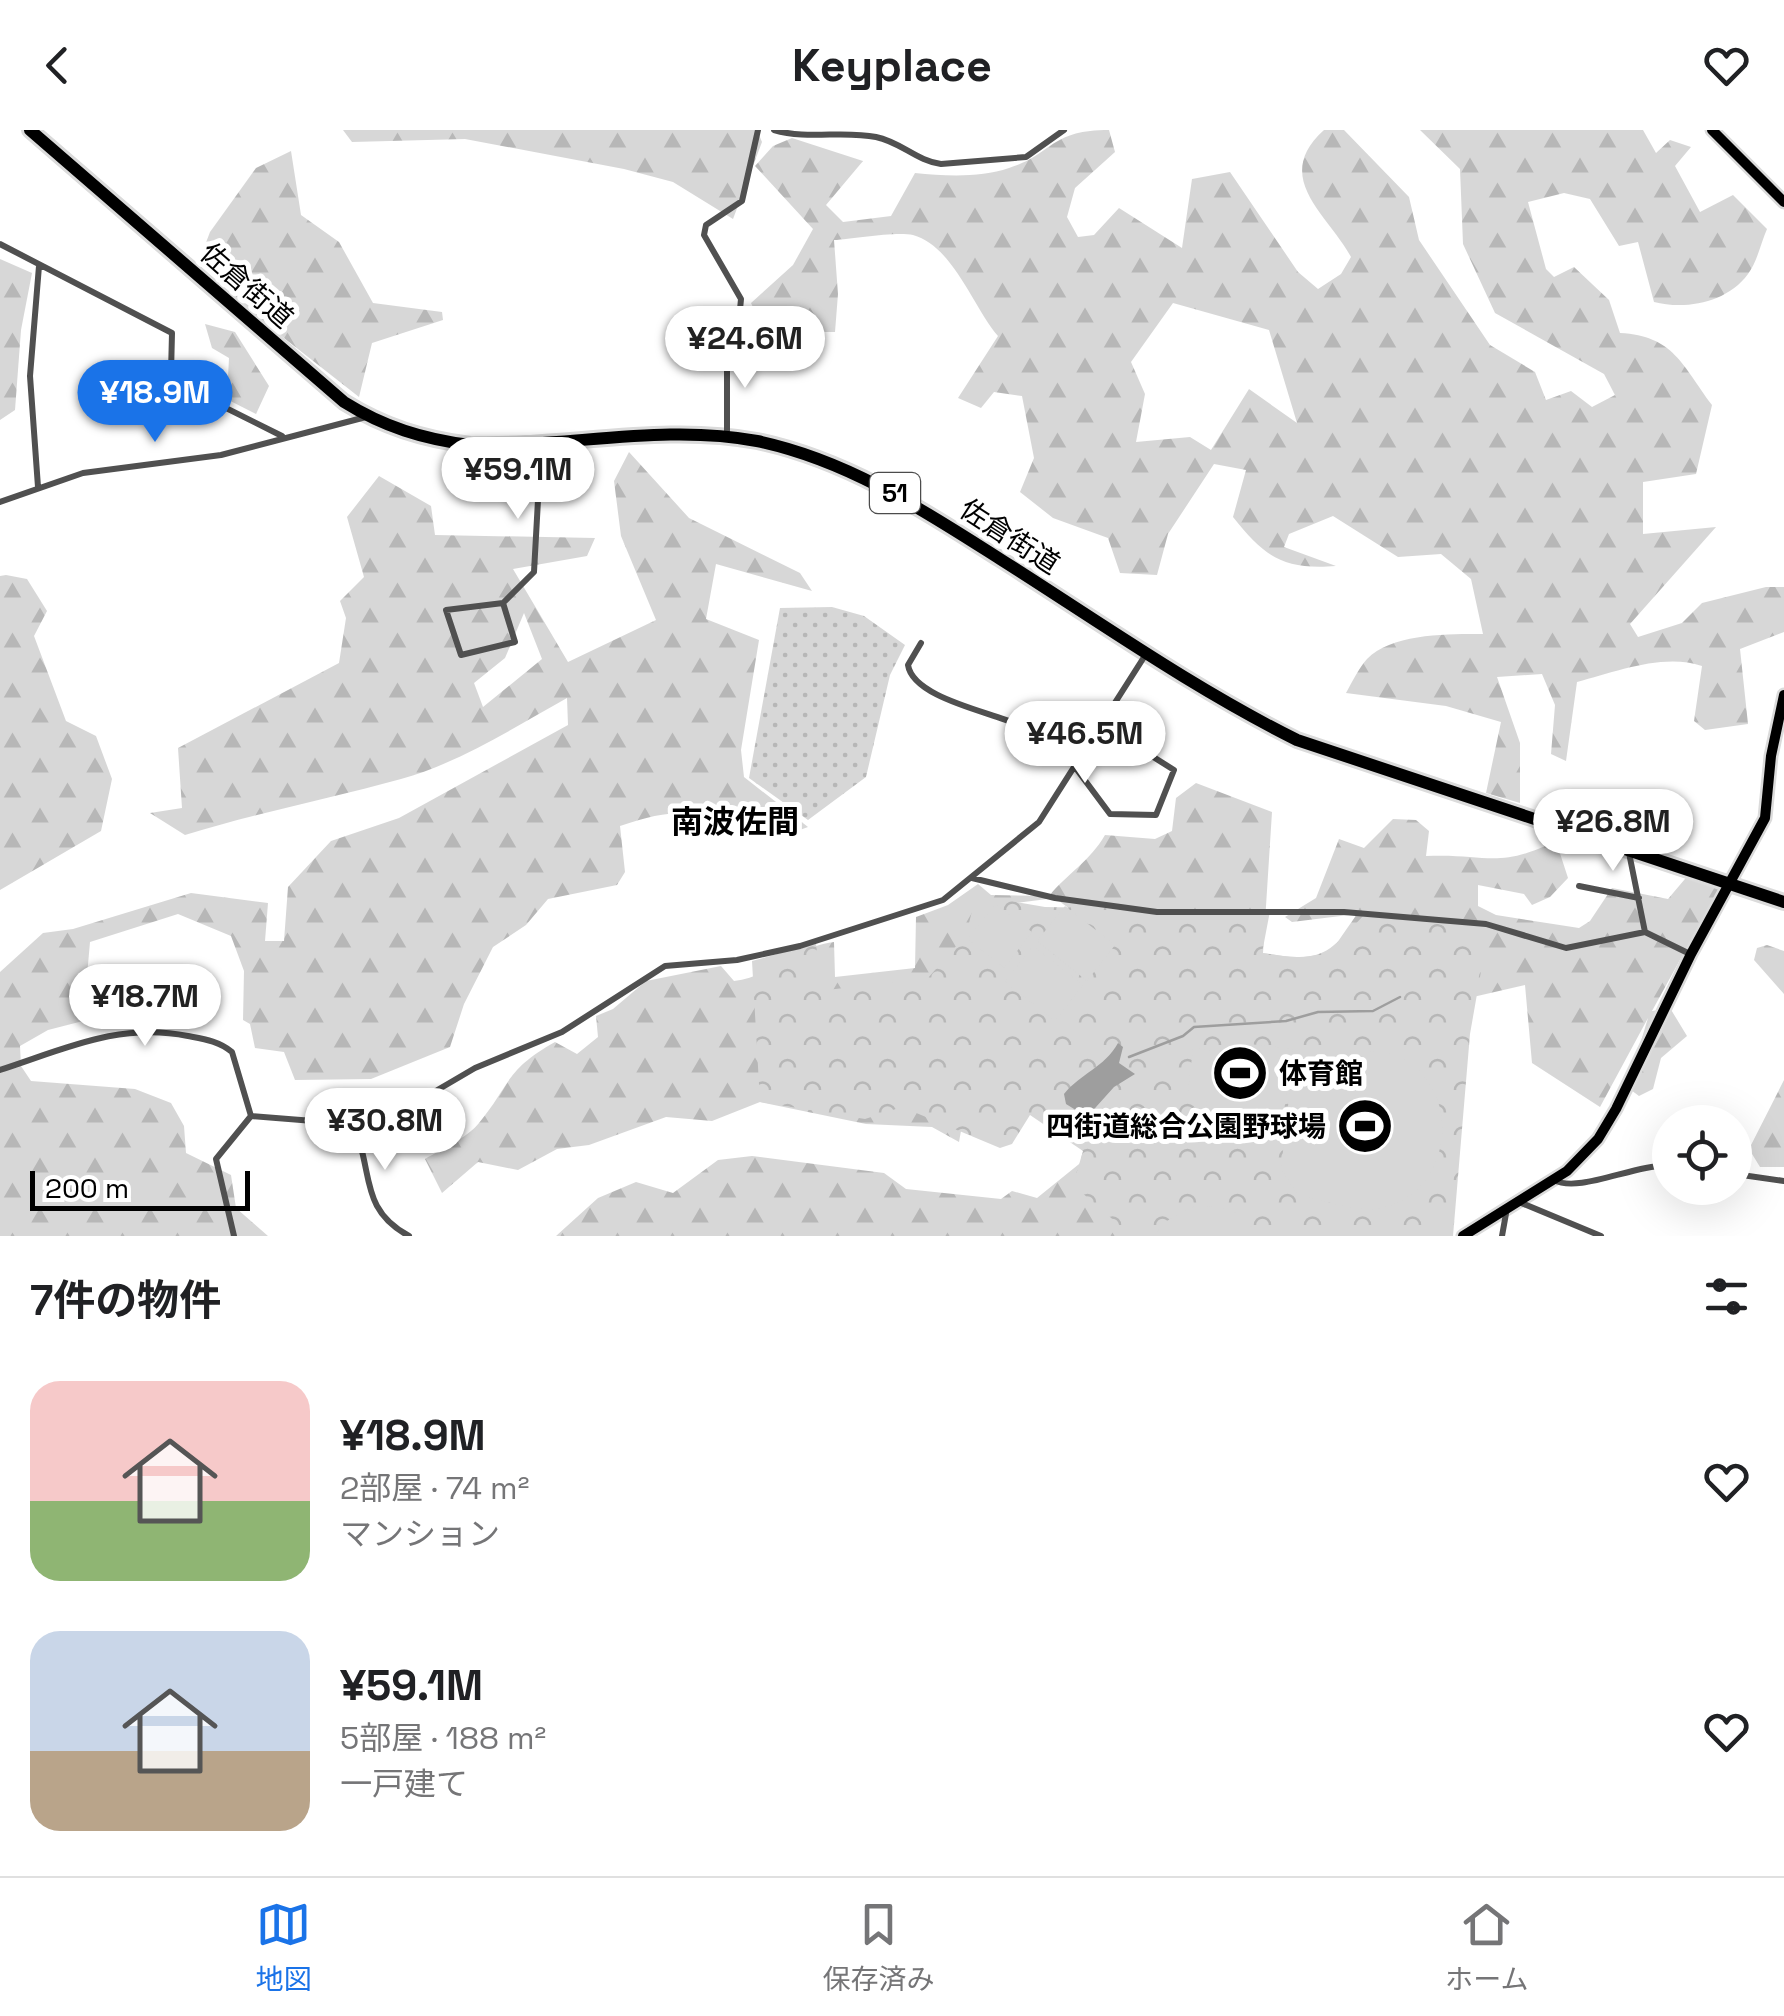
<!DOCTYPE html>
<html lang="ja">
<meta charset="utf-8">
<style>
body{margin:0;font-family:"Space Grotesk","Noto Sans JP",sans-serif;background:#f2f2f2;color:#202124;height:100vh;display:flex;flex-direction:column;font-size:38px;white-space:nowrap}
*{box-sizing:border-box;margin:0}
p{font-size:32px;color:#757577}
.icon{flex:none;width:55px;height:55px;fill:none;stroke:currentColor;stroke-width:2;stroke-linecap:round;stroke-linejoin:round}
.map{position:relative;height:1106px;overflow:hidden}
.sheet{display:flex;flex-direction:column;background:#fff;flex:1}
.sheet>*{flex:none}
.buttons{position:absolute;left:1652px;top:975px;display:grid;gap:20px}
.buttons a{display:grid;place-items:center;width:100px;height:100px;border-radius:50%;background:#fff;box-shadow:0 10px 40px #0002;font-size:50px}
.scale{position:absolute;left:30px;bottom:25px;width:220px;box-sizing:border-box;padding-left:10px;border:5px solid #000;border-top:0;font-size:28px;line-height:35px;white-space:nowrap;color:#000;-webkit-text-stroke:8px #fff;paint-order:stroke}
.price{position:absolute;translate:-50% -85px;padding:0 22px;border-radius:35px;background:#fff;color:#222;font-size:32px;line-height:65px;filter:drop-shadow(0 2px 5px #0008)}
.price::after{content:'';position:absolute;left:50%;top:60px;width:30px;height:22px;margin-left:-15px;background:inherit;clip-path:polygon(0 0,100% 0,50% 100%)}
.price.selected{background:#1a73e8;color:#fff}
ul{padding:0;list-style:none}
li{display:flex;align-items:center;gap:30px;height:250px;padding:0 30px}
li span{display:grid;place-items:center;flex:none;width:280px;height:200px;border-radius:30px;color:#555}
li>.icon{margin-inline-start:auto}
span .icon{width:120px;height:120px;fill:#fffc;stroke-width:1}
li b{font-size:42px}
h2{display:flex;justify-content:space-between;align-items:center;height:120px;padding:0 30px;font-size:42px}
header{display:flex;justify-content:space-between;align-items:center;height:130px;padding:0 30px;background:#fff;font-size:45px;font-weight:700}
.tabs{display:flex;justify-content:space-around;align-items:center;height:140px;border-top:2px solid #e0e0e0;background:#fff;font-size:28px;color:#757577}
.tabs a{display:grid;justify-items:center;gap:5px}
.tabs .selected{color:#1a73e8}
.map>svg:first-child{display:block}
.grass{fill:url(#grass-dots)}
.forest{fill:url(#forest-firs);fill-rule:evenodd}
.park{fill:url(#park-crowns)}
.pitch{fill:#d7d7d7}
.water{fill:#9e9e9e}
.lines{fill:none;stroke-linecap:round;stroke-linejoin:round}
.stream{stroke:#9e9e9e;stroke-width:2.5}
.primary-casing{stroke:#dbdbdb;stroke-width:15}
.highway-casing{stroke:#dbdbdb;stroke-width:18}
.street{stroke:#505050;stroke-width:6}
.primary{stroke:#000;stroke-width:10}
.highway{stroke:#000;stroke-width:12}
.labels{text-anchor:middle;stroke-width:10;stroke-linejoin:round;paint-order:stroke}
.shield{fill:#fff;stroke:#4c4c4c;stroke-width:2.5}
.shield-label{font-size:25px;font-weight:bold;fill:#000}
.street-label{font-size:28px;fill:#000;stroke:#fff}
.poi-label{font-size:28px;font-weight:bold;fill:#000;stroke:#fff;text-anchor:start}
.quarter-label{font-size:32px;font-weight:bold;fill:#000;stroke:#fff}
</style>
<header><svg class="icon" aria-label="back" viewBox="0 0 24 24"><path d="M15 5l-7 7 7 7"/></svg>Keyplace<svg class="icon" aria-label="heart" viewBox="0 0 24 24"><path d="M12 20l-8-8c-3-5 5-10 8-4 3-6 11-1 8 4z"/></svg></header>
<div class="map">
<svg width="1784" height="1106" viewBox="0 0 1784 1106">
<defs>
<pattern id="grass-dots" width="8" height="8" patternUnits="userSpaceOnUse" patternTransform="scale(2.5)"><rect width="8" height="8" fill="#d7d7d7"/><path d="M2 2h.1M6 6h.1" fill="none" stroke="#b7b7b7" stroke-width="1.8" stroke-linecap="round"/></pattern>
<pattern id="forest-firs" width="22" height="20" patternUnits="userSpaceOnUse" patternTransform="scale(2.5)"><rect width="22" height="20" fill="#d7d7d7"/><path d="M5 1l3.5 6h-7zM16 11l3.5 6h-7z" fill="#b7b7b7"/></pattern>
<pattern id="park-crowns" width="20" height="18" patternUnits="userSpaceOnUse" patternTransform="scale(2.5)"><rect width="20" height="18" fill="#d7d7d7"/><path d="M2 6a3 3 0 1 1 6 0M12 15a3 3 0 1 1 6 0" fill="none" stroke="#b7b7b7"/></pattern>
</defs>
<rect width="100%" height="100%" fill="#fff"/>
<path class="grass" d="M 832,477 L 864,486 L 905,515 L 890,545 L 866,647 L 808,690 L 749,648 L 780,478 Z"/>
<path class="forest" d="M 343,0 L 757,0 L 762,12 L 733,89 L 673,52 L 624,39 L 465,9 L 352,12 Z
M 1109,0 L 1115,22 L 1075,58 L 1067,87 L 1078,107 L 1094,105 L 1119,78 L 1182,118 L 1192,49 L 1230,42 L 1298,142 L 1318,159 L 1341,144 L 1351,127 C 1328,84 1271,48 1324,0 L 1344,0 L 1409,67 L 1419,110 L 1490,215 L 1535,242 L 1546,270 L 1571,261 L 1592,277 L 1615,265 L 1604,244 L 1495,183 L 1463,114 L 1460,39 L 1420,0 L 1643,0 L 1656,23 L 1670,10 L 1691,17 L 1675,36 L 1700,82 L 1733,65 L 1767,99 C 1761,113 1757,132 1748,144 C 1727,173 1685,180 1654,172 L 1638,112 L 1619,116 L 1590,69 L 1564,63 L 1528,72 L 1546,139 L 1554,147 L 1574,137 L 1609,170 L 1620,203 C 1674,206 1682,235 1712,275 L 1696,344 L 1643,352 L 1643,404 L 1716,397 L 1630,494 L 1638,507 L 1682,493 L 1702,473 L 1766,457 L 1784,457 L 1784,502 L 1740,519 L 1748,594 L 1705,600 L 1694,591 L 1702,536 C 1663,523 1616,542 1577,552 L 1566,631 L 1551,624 L 1555,575 L 1542,544 L 1497,547 L 1520,613 L 1520,673 L 1486,663 L 1501,592 L 1446,576 L 1346,563 C 1352,552 1359,538 1367,529 C 1392,503 1450,504 1483,504 L 1471,449 L 1441,424 L 1398,427 L 1333,386 L 1289,404 L 1284,417 L 1336,436 C 1283,440 1265,427 1233,387 L 1246,340 L 1214,334 L 1168,404 L 1157,445 L 1120,443 L 1108,408 L 1053,388 L 1020,362 L 1034,328 L 1022,266 L 994,262 L 981,278 L 958,268 L 998,206 C 973,177 953,116 913,105 C 896,101 853,109 834,110 L 838,164 L 835,202 L 780,202 L 769,211 L 751,173 L 793,135 L 813,99 L 755,36 L 773,16 L 792,8 L 863,31 L 826,75 L 843,92 L 891,86 L 915,43 C 945,46 980,48 1009,38 C 1054,24 1049,0 1109,0 ZM 1173,173 L 1269,200 L 1297,293 L 1249,259 L 1211,320 L 1190,307 L 1136,312 L 1145,264 L 1131,232 Z
M 291,21 L 301,85 L 339,112 L 373,173 L 442,182 L 443,190 L 372,213 L 359,267 L 247,179 L 199,131 L 210,102 L 256,38 Z
M 0,129 L 32,143 L 21,200 L 15,280 L 0,290 Z
M 205,194 L 235,202 L 269,256 L 256,284 L 183,247 L 195,234 L 228,247 L 229,228 L 212,218 Z
M 629,322 L 689,388 L 800,443 L 812,461 L 716,434 L 706,489 L 759,510 L 741,620 L 744,647 L 808,697 L 778,708 C 714,684 687,672 620,696 L 625,742 L 617,755 L 548,769 L 526,795 L 493,817 L 464,874 L 450,917 L 371,949 L 295,950 L 284,922 L 255,918 L 250,894 L 243,890 L 244,841 L 231,806 L 178,784 L 90,812 L 83,891 L 48,900 L 20,916 L 21,936 L 31,951 L 135,959 L 171,973 L 184,996 L 186,1023 L 231,1045 L 236,1078 L 268,1106 L 0,1106 L 0,842 L 43,803 L 73,799 L 191,763 L 268,773 L 265,811 L 284,811 L 288,757 L 331,711 L 399,688 L 568,595 L 567,568 C 515,597 459,633 401,649 C 329,669 256,683 185,705 L 150,683 L 182,678 L 178,618 L 339,533 L 346,488 L 340,471 L 364,447 L 347,387 L 379,346 L 431,376 L 435,405 L 595,408 L 587,426 L 513,439 L 568,532 L 656,490 L 621,406 L 614,351 ZM 524,483 L 542,529 L 483,577 L 474,553 L 505,528 Z
M 6,445 L 27,449 L 47,481 L 34,506 L 66,591 L 96,606 L 112,649 L 101,701 L 0,760 L 0,446 Z
M 1196,653 L 1272,682 L 1263,823 L 1297,828 L 1330,823 L 1357,784 L 1292,792 L 1285,787 L 1316,768 L 1339,709 L 1364,718 L 1393,689 L 1416,690 L 1429,701 L 1426,726 C 1486,723 1497,740 1556,711 L 1568,748 L 1550,767 L 1532,775 L 1524,764 L 1478,755 L 1478,776 L 1496,785 L 1579,798 L 1590,791 L 1612,758 L 1668,769 L 1690,743 L 1721,755 L 1652,881 L 1670,878 L 1687,906 L 1661,928 L 1653,959 L 1639,966 L 1627,957 L 1648,888 L 1600,977 L 1532,933 L 1525,855 L 1473,867 L 1138,1106 L 556,1106 L 598,1068 L 636,1052 L 673,1063 L 718,1030 L 752,1026 L 884,1043 L 906,1059 L 1001,1069 L 1012,1061 L 1037,1068 L 1089,1026 L 1126,821 L 1055,768 L 977,778 L 968,962 L 959,1012 L 932,997 L 866,994 L 760,972 L 712,991 L 666,987 L 589,1015 L 557,1019 L 518,1040 L 478,1032 L 442,1063 L 425,1029 C 442,1019 467,1008 479,993 C 511,954 505,940 555,912 L 577,924 L 598,907 L 596,886 L 613,879 L 646,851 L 721,836 L 734,851 C 771,847 797,816 834,812 L 835,847 L 915,838 L 916,787 L 948,775 L 978,754 L 991,765 L 1049,766 C 1068,743 1090,731 1105,705 L 1155,709 L 1172,701 L 1176,668 Z
M 1767,815 L 1784,821 L 1784,864 L 1754,830 L 1757,818 Z
M 1784,950 L 1784,1037 L 1760,1037 L 1749,1019 Z"/>
<path class="park" d="M 976,765 L 1045,777 L 1270,781 L 1262,823 C 1321,832 1324,828 1363,786 L 1423,790 L 1487,807 L 1470,904 L 1453,1106 L 1132,1106 L 1073,1055 L 1083,1021 L 1030,985 L 1012,1014 L 1000,1018 L 902,977 L 865,989 L 760,972 L 752,831 L 816,813 L 820,851 L 827,860 L 928,848 L 966,805 Z"/>
<path class="pitch" d="M 995,774 L 1032,802 L 1004,838 L 968,809 Z
M 1065,776 L 1115,815 L 1087,851 L 1037,811 Z
M 1033,816 L 1083,855 L 1055,891 L 1005,852 Z
M 1232,912 L 1293,919 L 1282,995 L 1268,995 L 1260,1006 L 1222,994 L 1221,986 L 1206,979 L 1207,968 L 1188,962 L 1193,918 L 1231,923 Z
M 1351,921 C 1366,921 1383,920 1397,926 C 1468,957 1452,1072 1373,1079 C 1351,1081 1320,1069 1298,1065 L 1281,1039 L 1290,958 L 1297,946 Z
M 1195,1076 C 1223,1076 1244,1080 1257,1106 L 1156,1106 L 1161,1094 Z"/>
<path class="water" d="M 1118,913 L 1123,917 L 1119,933 L 1135,944 L 1114,957 L 1087,987 L 1066,974 L 1064,964 C 1081,943 1104,938 1118,913 Z"/>
<g class="lines">
<path class="stream" d="M 1129,927 L 1183,906 L 1194,897 L 1286,891 L 1318,882 L 1373,881 L 1400,867"/>
<g class="primary-casing">
<path id="primary" d="M 1712,0 L 1784,72
M 1463,1106 L 1567,1041 L 1598,1009 L 1616,979 L 1691,824 L 1765,688 L 1771,626 L 1784,565"/>
</g>
<g class="highway-casing">
<path id="highway" d="M 30,0 L 344,272 C 384,297 423,309 470,315 C 564,318 663,293 757,311 C 848,330 923,380 1000,429 C 1098,491 1194,559 1297,610 L 1784,772"/>
</g>
<path class="street" d="M 774,0 C 808,10 843,0 876,7 C 901,12 917,31 941,34 L 1026,27 L 1064,0
M 0,114 L 172,203 L 171,243 L 180,255 L 282,306
M 727,308 L 727,214 L 739,190 L 741,169 L 704,105 L 706,95 L 742,71 L 758,0
M 38,357 L 30,246 L 39,136
M 0,372 L 83,343 L 221,325 L 366,287
M 503,473 L 515,512 L 461,525 L 446,480 Z
M 503,473 L 534,442 L 541,316
M 921,513 L 908,535 C 913,568 991,582 1016,594 C 1038,605 1059,618 1080,629
M 1075,637 L 1110,684 L 1156,685 L 1174,640 L 1101,594
M 1628,718 L 1645,802
M 972,748 L 1055,768 L 1157,782 L 1344,782 L 1486,794 L 1566,818 L 1645,802 L 1690,824
M 1579,756 L 1639,768
M 0,940 C 65,919 119,892 188,906 C 204,909 219,911 232,922 L 251,986
M 251,986 L 376,996 L 475,938 L 562,902 L 665,836 L 737,830 L 800,816 L 943,770 L 1039,692 L 1146,524
M 352,994 C 375,1039 357,1078 409,1106
M 1735,1044 L 1784,1051
M 1554,1050 C 1579,1064 1637,1033 1670,1036
M 1519,1072 L 1601,1106
M 234,1106 L 216,1029 L 251,986
M 1502,1106 L 1507,1078"/>
<use href="#primary" class="primary"/>
<use href="#highway" class="highway"/>
</g>
<defs>
<g id="stadium-disc" transform="scale(2.875)"><circle r="9.5" fill="#000" stroke="#fff"/><path d="M0-5a6.5 5 0 1 0 0 10a6.5 5 0 1 0 0-10ZM-3.5-1.8h7v3.6h-7Z" fill="#fff"/></g>
</defs>
<g fill-rule="evenodd">
<use href="#stadium-disc" x="1240" y="943"/>
<use href="#stadium-disc" x="1365" y="996"/>
</g>
<g class="labels">
<rect class="shield" x="870" y="343" width="50" height="40" rx="8"/>
<g class="shield-label">
<text x="895" y="372">51</text>
</g>
<g class="street-label">
<text transform="translate(247 155) rotate(41)" y="10">佐倉街道</text>
<text transform="translate(1010 406) rotate(33)" y="10">佐倉街道</text>
</g>
<g class="poi-label">
<text x="1279" y="953">体育館</text>
<text x="1326" y="1006" text-anchor="end">四街道総合公園野球場</text>
</g>
<g class="quarter-label">
<text x="735" y="703">南波佐間</text>
</g>
</g>
</svg>
<div class="buttons">
<a><svg class="icon" aria-label="locate" viewBox="0 0 24 24"><circle cx="12" cy="12" r="6"/><path d="M12 2v4M12 18v4M2 12h4M18 12h4"/></svg></a>
</div>
<div class="scale">200 m</div>
<b class="price" style="left:745px;top:261px">¥24.6M</b>
<b class="price selected" style="left:155px;top:315px">¥18.9M</b>
<b class="price" style="left:518px;top:392px">¥59.1M</b>
<b class="price" style="left:1085px;top:656px">¥46.5M</b>
<b class="price" style="left:1613px;top:744px">¥26.8M</b>
<b class="price" style="left:145px;top:919px">¥18.7M</b>
<b class="price" style="left:385px;top:1043px">¥30.8M</b>
</div>
<section class="sheet">
<h2>7件の物件<svg class="icon" aria-label="filters" viewBox="0 0 24 24"><path d="M4 7h16M4 17h16"/><circle cx="9" cy="7" r="2"/><circle cx="15" cy="17" r="2"/></svg></h2>
<ul>
<li><span style="background:linear-gradient(#f6c9c9 60%,#8fb573 0)"><svg class="icon" aria-label="home" viewBox="0 0 24 24"><path d="M3 11l9-7 9 7M6 9v11h12V9"/></svg></span><div><b>¥18.9M</b><p>2部屋 · 74 m²</p><p>マンション</p></div><svg class="icon" aria-label="heart" viewBox="0 0 24 24"><path d="M12 20l-8-8c-3-5 5-10 8-4 3-6 11-1 8 4z"/></svg></li>
<li><span style="background:linear-gradient(#c9d6e8 60%,#b9a48a 0)"><svg class="icon" aria-label="home" viewBox="0 0 24 24"><path d="M3 11l9-7 9 7M6 9v11h12V9"/></svg></span><div><b>¥59.1M</b><p>5部屋 · 188 m²</p><p>一戸建て</p></div><svg class="icon" aria-label="heart" viewBox="0 0 24 24"><path d="M12 20l-8-8c-3-5 5-10 8-4 3-6 11-1 8 4z"/></svg></li>
</ul>
</section>
<nav class="tabs">
<a class="selected"><svg class="icon" aria-label="map" viewBox="0 0 24 24"><path d="M3 6l6-2 6 2 6-2v14l-6 2-6-2-6 2zM9 4v14M15 6v14"/></svg>地図</a>
<a><svg class="icon" aria-label="saved" viewBox="0 0 24 24"><path d="M7 4h10v16l-5-4-5 4z"/></svg>保存済み</a>
<a><svg class="icon" aria-label="home" viewBox="0 0 24 24"><path d="M3 11l9-7 9 7M6 9v11h12V9"/></svg>ホーム</a>
</nav>
